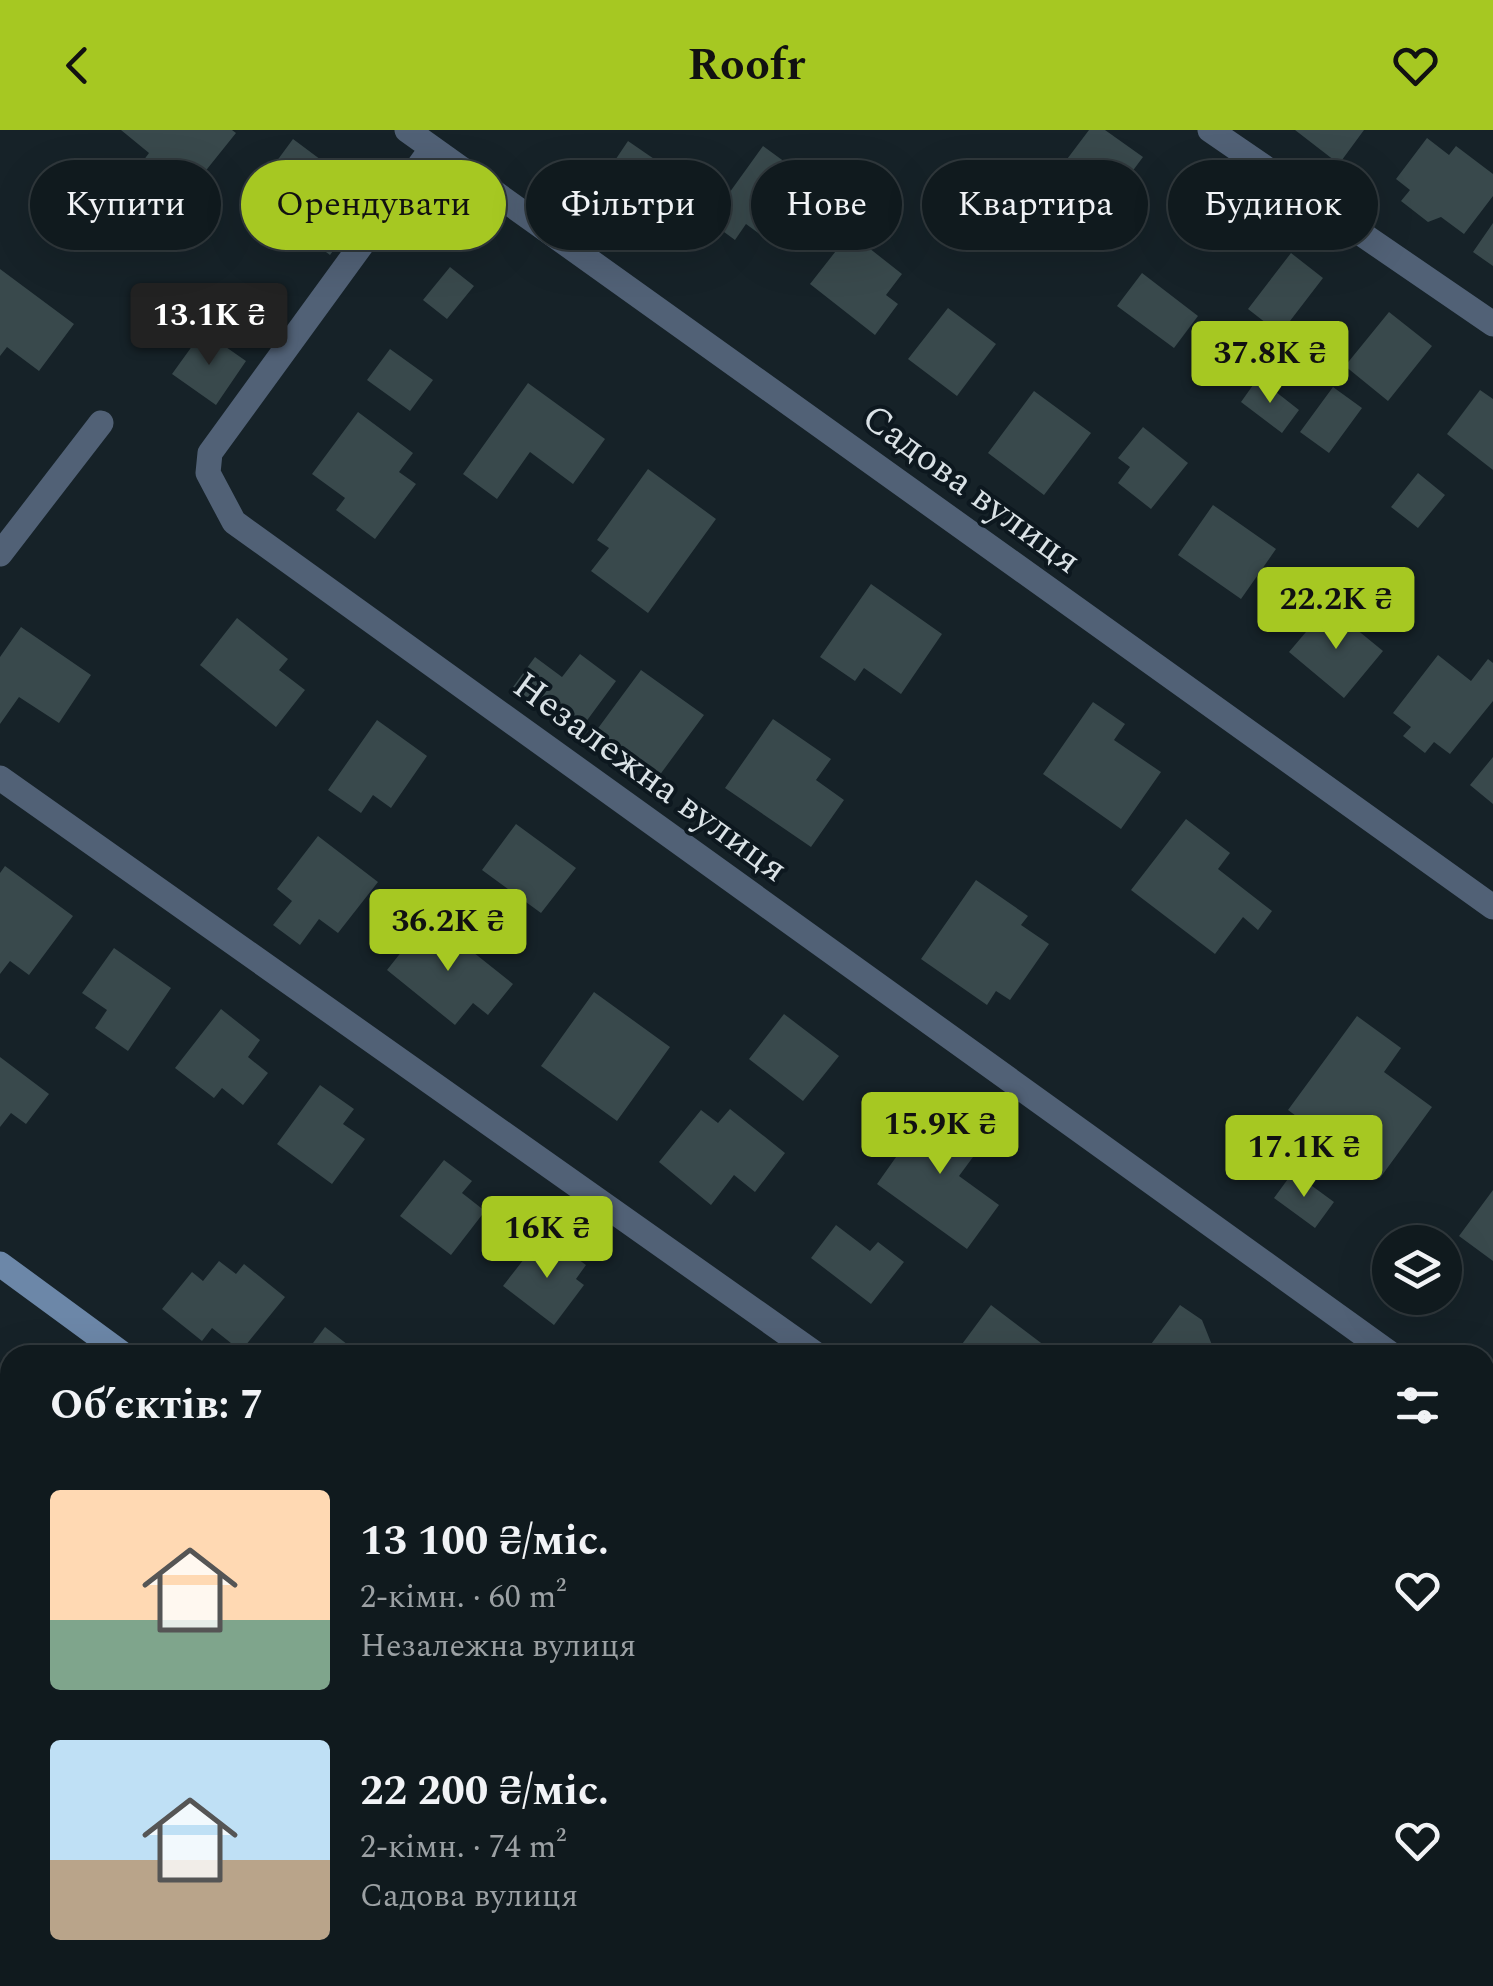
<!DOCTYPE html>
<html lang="uk">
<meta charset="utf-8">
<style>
body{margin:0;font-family:Spectral,serif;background:#192327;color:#f1f3f6;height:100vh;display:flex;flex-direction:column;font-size:38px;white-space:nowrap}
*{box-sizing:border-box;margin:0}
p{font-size:32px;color:#9ca1a4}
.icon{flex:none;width:55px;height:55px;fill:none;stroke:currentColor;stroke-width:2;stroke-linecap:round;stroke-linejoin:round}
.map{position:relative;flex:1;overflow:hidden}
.details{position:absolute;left:0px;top:1215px;width:1495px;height:642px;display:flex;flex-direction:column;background:#101a1e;border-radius:30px 30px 0 0;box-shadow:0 10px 40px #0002,0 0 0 2px #30383c}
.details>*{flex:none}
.hud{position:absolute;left:30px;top:30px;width:1435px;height:90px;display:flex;gap:20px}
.fabs{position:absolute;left:1372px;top:1095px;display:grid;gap:20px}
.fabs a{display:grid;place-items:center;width:90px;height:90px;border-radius:50%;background:#101a1e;box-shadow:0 10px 40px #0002,0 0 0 2px #30383c;font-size:50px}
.price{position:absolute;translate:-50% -85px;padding:0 22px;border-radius:10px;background:#a6c822;color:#111;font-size:32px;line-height:65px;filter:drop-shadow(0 2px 5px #0008)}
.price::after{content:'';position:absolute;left:50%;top:60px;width:30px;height:22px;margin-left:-15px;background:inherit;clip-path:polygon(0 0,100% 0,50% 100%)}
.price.active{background:#222;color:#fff}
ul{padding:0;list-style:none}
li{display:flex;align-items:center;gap:30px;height:250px;padding:0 50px}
li span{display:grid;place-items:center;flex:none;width:280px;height:200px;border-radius:10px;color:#555}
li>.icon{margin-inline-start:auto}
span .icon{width:120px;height:120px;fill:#fffc;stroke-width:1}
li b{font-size:42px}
h2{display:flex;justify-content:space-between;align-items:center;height:120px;padding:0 50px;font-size:42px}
.pill{padding:0 35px;border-radius:45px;background:#101a1e;box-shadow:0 10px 40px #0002,0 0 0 2px #30383c;font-size:35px;line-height:90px}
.pill.active{background:#a6c822;color:#111}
header{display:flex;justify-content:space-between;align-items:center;height:130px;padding:0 50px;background:#a6c822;color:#111;font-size:45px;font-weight:700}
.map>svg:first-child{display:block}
.building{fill:#39494c}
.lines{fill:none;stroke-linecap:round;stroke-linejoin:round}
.street{stroke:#516176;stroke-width:25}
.secondary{stroke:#6c87a8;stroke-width:25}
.labels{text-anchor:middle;stroke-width:8;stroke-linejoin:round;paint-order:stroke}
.street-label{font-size:38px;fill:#dae2e6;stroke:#0d181f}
</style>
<header><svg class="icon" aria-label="back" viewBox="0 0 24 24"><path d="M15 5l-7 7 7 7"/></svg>Roofr<svg class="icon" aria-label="heart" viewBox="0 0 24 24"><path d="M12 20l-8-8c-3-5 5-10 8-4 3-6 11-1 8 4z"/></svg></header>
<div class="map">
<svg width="1493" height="1856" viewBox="0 0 1493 1856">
<rect width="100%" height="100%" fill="#162228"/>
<path class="building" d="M 121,0 L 232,0 L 236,3 L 183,69 L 140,35 L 149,23 Z
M 1089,0 L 1105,0 L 1143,27 L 1097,89 L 1049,53 Z
M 1295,0 L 1364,0 L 1339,34 Z
M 1427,8 L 1449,25 L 1456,16 L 1493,44 L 1493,66 L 1464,104 L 1441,87 L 1428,92 L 1401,71 L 1410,60 L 1396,49 Z
M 293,9 L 372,68 L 330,125 L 251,66 Z
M 628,11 L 676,44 L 665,60 L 678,69 L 654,104 L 593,63 Z
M 763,16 L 815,54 L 772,113 L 746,94 L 735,110 L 709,91 Z
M 1493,93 L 1493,136 L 1473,122 Z
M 850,103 L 902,144 L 886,165 L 898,174 L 875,205 L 810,154 Z
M 1291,123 L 1323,148 L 1280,204 L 1248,179 Z
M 450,137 L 474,156 L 447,189 L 423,170 Z
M 0,139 L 74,194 L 39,241 L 7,217 L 0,226 Z
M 1142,143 L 1198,186 L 1174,218 L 1117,176 Z
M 948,178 L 996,214 L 957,266 L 908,229 Z
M 1389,182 L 1432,216 L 1388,271 L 1345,236 Z
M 203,201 L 246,231 L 216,275 L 172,244 Z
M 390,219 L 433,250 L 410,281 L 367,250 Z
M 1258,248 L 1299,280 L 1282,303 L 1241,272 Z
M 528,253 L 605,309 L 573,354 L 530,322 L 497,369 L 463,344 Z
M 1333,257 L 1362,278 L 1329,323 L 1300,302 Z
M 1480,260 L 1493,269 L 1493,340 L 1447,304 Z
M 1034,261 L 1091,303 L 1044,365 L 988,323 Z
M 358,282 L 413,323 L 399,342 L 416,354 L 375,409 L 336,380 L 345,368 L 312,344 Z
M 1143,297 L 1188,333 L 1151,379 L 1118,353 L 1130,337 L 1118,328 Z
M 648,339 L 716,389 L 648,483 L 591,441 L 609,418 L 597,410 Z
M 1418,343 L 1445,365 L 1418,398 L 1391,377 Z
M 1213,375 L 1276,419 L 1241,469 L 1178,425 Z
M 871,454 L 942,504 L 901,564 L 864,538 L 855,551 L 820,527 Z
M 1328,476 L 1383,521 L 1344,568 L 1289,522 Z
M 237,488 L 288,529 L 279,540 L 305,560 L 276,597 L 200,535 Z
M 21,497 L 91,545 L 59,593 L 19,567 L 0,594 L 0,527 Z
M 580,524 L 616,551 L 577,604 L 513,557 L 535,527 L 562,547 Z
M 1438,525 L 1471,551 L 1488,529 L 1493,533 L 1493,571 L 1450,624 L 1434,612 L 1425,623 L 1403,606 L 1411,597 L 1393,583 Z
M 641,540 L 704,585 L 659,646 L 596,601 Z
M 1093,572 L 1125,594 L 1114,610 L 1161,642 L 1121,699 L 1043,644 Z
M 773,589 L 831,629 L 816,650 L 844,670 L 811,717 L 725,658 Z
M 377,590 L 427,626 L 391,678 L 373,665 L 361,683 L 328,660 Z
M 1493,627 L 1493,674 L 1470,655 Z
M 1186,689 L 1230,723 L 1218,739 L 1272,781 L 1258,800 L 1243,787 L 1215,824 L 1131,760 Z
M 516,694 L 576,738 L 541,783 L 482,740 Z
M 318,706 L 378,752 L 338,803 L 319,789 L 300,815 L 273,795 L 292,771 L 277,759 Z
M 5,736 L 73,786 L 29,845 L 10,831 L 0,844 L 0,743 Z
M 976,750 L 1028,786 L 1021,795 L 1049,814 L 1010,870 L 996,861 L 987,875 L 921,829 Z
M 429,787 L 513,854 L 488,885 L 473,873 L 455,895 L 387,840 Z
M 114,818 L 171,858 L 128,921 L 95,898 L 107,880 L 82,863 Z
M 594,862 L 670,917 L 617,991 L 541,936 Z
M 221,879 L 260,910 L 248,927 L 268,943 L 243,975 L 222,958 L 214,968 L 175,938 Z
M 784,884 L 839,926 L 803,971 L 749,929 Z
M 1357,886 L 1401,918 L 1384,942 L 1432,977 L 1380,1048 L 1288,980 Z
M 0,927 L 49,964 L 26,994 L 11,983 L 0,997 Z
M 320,955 L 354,979 L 343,994 L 365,1009 L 332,1054 L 277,1014 Z
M 937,969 L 973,995 L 958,1016 L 973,1027 L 959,1046 L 999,1075 L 967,1119 L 877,1054 Z
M 730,979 L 785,1023 L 755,1062 L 734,1045 L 711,1075 L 659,1032 L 701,980 L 718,993 Z
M 444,1030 L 472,1051 L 462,1063 L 485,1081 L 451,1125 L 400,1086 Z
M 1293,1042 L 1334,1072 L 1315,1098 L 1274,1068 Z
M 1493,1060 L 1493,1131 L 1459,1106 Z
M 836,1095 L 870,1121 L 878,1112 L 904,1132 L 871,1174 L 811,1128 Z
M 538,1111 L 555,1124 L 560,1116 L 586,1135 L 576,1149 L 584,1155 L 554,1195 L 503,1156 Z
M 219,1131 L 236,1144 L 244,1134 L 285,1167 L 241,1221 L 212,1198 L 202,1211 L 162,1179 L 192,1142 L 203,1151 Z
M 991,1175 L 1053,1222 L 1051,1225 L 954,1225 Z
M 1180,1175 L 1202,1190 L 1216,1225 L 1143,1225 Z
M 325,1197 L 361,1225 L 304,1225 Z
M 1485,1439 L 1493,1445 L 1493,1498 L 1485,1493 Z
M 1485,1784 L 1493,1790 L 1493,1856 L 1454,1856 L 1442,1848 L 1485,1848 Z
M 395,1848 L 466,1848 L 459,1856 L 407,1856 Z"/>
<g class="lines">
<path class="street" d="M 407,0 L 1493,777
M 1210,0 L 1493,194
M 432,18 L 210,323 L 208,343 L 234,392 L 1392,1225
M 0,424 L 101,293
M 0,648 L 817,1225
M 1485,1300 L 1493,1289
M 0,1672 L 10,1679
M 243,1848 L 255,1856
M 1087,1856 L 1093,1848"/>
<path class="secondary" d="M 0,1134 L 124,1225
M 972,1848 L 983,1856"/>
</g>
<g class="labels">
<g class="street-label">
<text transform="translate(972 358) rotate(36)" y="13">Садова вулиця</text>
<text transform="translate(651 646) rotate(36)" y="13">Незалежна вулиця</text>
</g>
</g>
</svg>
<div class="fabs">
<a><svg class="icon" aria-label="layers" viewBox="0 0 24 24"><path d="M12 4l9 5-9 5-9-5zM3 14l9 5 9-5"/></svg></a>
</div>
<b class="price active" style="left:209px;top:238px">13.1K ₴</b>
<b class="price" style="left:1270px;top:276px">37.8K ₴</b>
<b class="price" style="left:1336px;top:522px">22.2K ₴</b>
<b class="price" style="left:448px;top:844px">36.2K ₴</b>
<b class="price" style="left:940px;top:1047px">15.9K ₴</b>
<b class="price" style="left:1304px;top:1070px">17.1K ₴</b>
<b class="price" style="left:547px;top:1151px">16K ₴</b>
<div class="hud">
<a class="pill">Купити</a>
<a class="pill active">Орендувати</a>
<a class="pill">Фільтри</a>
<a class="pill">Нове</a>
<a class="pill">Квартира</a>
<a class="pill">Будинок</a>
</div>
<section class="details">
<h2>Об’єктів: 7<svg class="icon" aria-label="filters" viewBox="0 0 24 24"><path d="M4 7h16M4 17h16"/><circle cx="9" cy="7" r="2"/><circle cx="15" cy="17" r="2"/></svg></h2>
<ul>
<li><span style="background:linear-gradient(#ffd9b3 65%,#7fa58c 0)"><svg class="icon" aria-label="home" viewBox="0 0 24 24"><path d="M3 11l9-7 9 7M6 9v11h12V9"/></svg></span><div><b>13 100 ₴/міс.</b><p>2-кімн. · 60 m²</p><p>Незалежна вулиця</p></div><svg class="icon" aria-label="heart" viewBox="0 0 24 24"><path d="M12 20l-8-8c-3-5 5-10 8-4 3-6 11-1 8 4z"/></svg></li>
<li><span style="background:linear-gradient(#bfe0f5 60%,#b9a48a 0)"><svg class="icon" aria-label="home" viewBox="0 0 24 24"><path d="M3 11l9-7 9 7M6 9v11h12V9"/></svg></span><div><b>22 200 ₴/міс.</b><p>2-кімн. · 74 m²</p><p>Садова вулиця</p></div><svg class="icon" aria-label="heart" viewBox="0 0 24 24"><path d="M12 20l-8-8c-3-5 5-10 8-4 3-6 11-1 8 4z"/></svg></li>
</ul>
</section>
</div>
